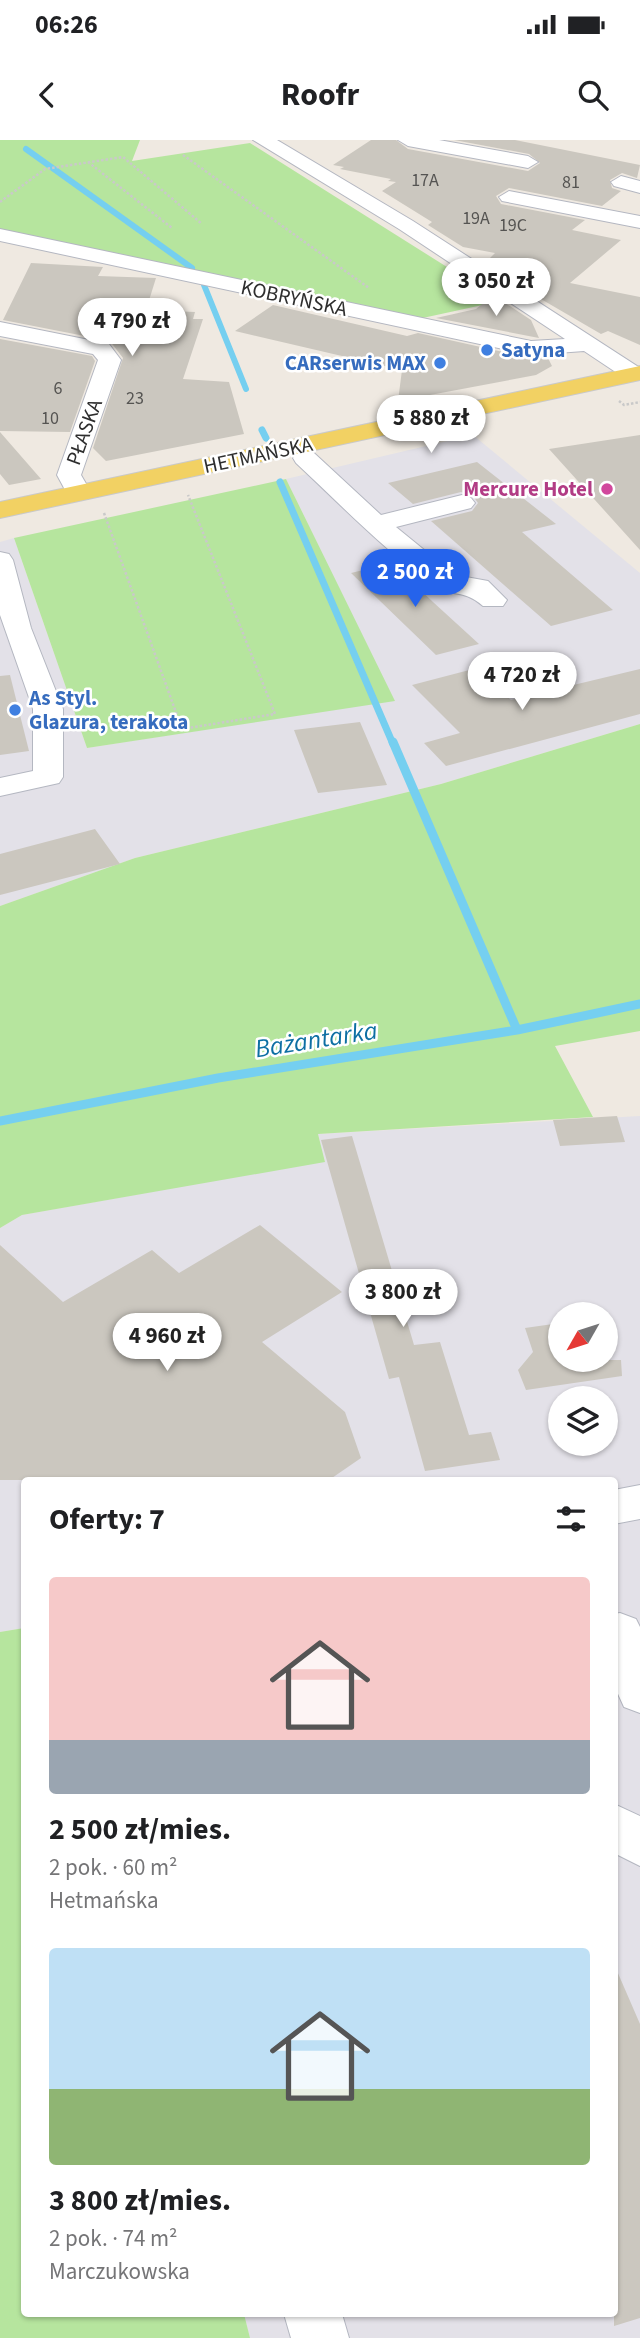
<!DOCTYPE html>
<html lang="pl">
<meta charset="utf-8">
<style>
body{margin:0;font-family:"Source Sans 3",sans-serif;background:#f2f2f2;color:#202124;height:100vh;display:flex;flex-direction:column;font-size:26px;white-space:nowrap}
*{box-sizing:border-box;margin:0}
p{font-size:23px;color:#757577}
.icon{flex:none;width:38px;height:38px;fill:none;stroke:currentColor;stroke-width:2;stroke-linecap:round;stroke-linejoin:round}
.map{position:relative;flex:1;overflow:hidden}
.panel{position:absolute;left:21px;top:1337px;width:597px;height:840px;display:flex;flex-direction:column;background:#fff;border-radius:7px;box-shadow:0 2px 5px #0004}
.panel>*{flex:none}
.needle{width:46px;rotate:231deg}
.buttons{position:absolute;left:548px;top:1162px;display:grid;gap:14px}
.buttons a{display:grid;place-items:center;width:70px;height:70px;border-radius:50%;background:#fff;box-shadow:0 2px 5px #0004;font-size:35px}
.price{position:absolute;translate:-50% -60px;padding:0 16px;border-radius:24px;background:#fff;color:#222;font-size:23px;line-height:46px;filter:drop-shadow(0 2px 4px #0008)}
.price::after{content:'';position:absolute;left:50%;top:42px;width:21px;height:16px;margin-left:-10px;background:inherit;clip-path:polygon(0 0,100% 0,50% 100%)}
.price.on{background:#2563eb;color:#fff}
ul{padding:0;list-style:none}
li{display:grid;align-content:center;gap:14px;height:371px;padding:0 28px}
li span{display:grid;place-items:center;height:217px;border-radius:7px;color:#555}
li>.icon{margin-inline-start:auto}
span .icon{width:126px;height:126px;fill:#fffc;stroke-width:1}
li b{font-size:30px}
h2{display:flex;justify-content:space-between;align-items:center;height:84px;padding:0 28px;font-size:30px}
.status{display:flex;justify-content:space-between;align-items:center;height:49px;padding:0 35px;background:#fff;direction:ltr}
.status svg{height:19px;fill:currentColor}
header{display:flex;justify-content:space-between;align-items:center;height:91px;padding:0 28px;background:#fff;font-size:32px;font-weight:700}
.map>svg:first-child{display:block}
.industrial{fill:#e3e1e8;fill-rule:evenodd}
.green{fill:#b6e59e}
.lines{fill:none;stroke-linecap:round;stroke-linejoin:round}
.stream-far2{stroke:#75cff0;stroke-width:6}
.stream-far1{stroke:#75cff0;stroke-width:7}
.stream{stroke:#75cff0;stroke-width:9}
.building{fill:#cbc7bf}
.minor-casing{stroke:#b4b7c1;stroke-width:2}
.major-casing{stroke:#c9c9c9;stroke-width:2}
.path{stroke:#c9c9c9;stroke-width:2.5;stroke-dasharray:2.5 2;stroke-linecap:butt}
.minor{fill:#fff;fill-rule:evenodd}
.major{fill:#f2d163;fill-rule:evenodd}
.shop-dot{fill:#3f7fe0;stroke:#fff;stroke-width:2.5}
.hotel-dot{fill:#d1479c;stroke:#fff;stroke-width:2.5}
.labels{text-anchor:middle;stroke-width:5;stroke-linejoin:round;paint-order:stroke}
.far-number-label{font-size:18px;fill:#555452}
.far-street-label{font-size:21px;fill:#2e2e2e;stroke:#fff}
.far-shop-label{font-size:21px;font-weight:bold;fill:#366cbe;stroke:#fff;text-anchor:start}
.far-hotel-label{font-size:21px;font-weight:bold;fill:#b23c85;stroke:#fff;text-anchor:end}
.water-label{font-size:26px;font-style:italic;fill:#0d6fa3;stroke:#fff}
</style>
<div class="status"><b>06:26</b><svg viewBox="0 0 49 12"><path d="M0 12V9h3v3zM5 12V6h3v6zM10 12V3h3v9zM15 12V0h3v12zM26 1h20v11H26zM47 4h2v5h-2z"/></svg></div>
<header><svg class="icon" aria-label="back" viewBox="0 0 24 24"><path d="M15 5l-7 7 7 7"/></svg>Roofr<svg class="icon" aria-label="search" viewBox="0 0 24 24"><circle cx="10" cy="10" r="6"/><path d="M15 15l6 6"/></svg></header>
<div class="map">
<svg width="640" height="2198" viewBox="0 0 640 2198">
<rect width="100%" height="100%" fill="#efe9e1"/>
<path class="industrial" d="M 473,295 L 640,433 L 640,584 L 441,644 L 135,718 L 0,766 L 0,402 L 14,398 L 87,608 L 394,560 L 286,339 Z
M 640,976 L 640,2198 L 250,2198 L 244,2174 L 614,2174 L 614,1340 L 24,1340 L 24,1488 L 0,1492 L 0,1088 L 22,1075 L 325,1021 L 318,994 ZM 560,1174 L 606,1174 L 606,1220 L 560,1220 ZM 560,1258 L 606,1258 L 606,1304 L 560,1304 Z"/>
<path class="green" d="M 0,0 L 140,0 L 132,21 L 250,3 L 501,161 L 418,179 L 0,89 Z
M 286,339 L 395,561 L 87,608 L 14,398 Z
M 640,584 L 640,891 L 555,906 L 593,977 L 318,994 L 325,1022 L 22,1075 L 0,1088 L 0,766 L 135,718 L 441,644 Z
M 24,1488 L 24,2174 L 244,2174 L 250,2198 L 0,2198 L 0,1492 Z"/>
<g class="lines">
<path class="stream-far2" d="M 26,9 L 192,128
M 204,145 L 246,249"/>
<path class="stream-far1" d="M 262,290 L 266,298
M 280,342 L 393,604"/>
<path class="stream" d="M 393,602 L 517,890
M 0,981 L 218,938 L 517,890 L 640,864"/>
</g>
<path class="building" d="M 371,0 L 396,0 L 408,9 L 528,31 L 540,23 L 529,14 L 454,0 L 515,0 L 640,25 L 637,38 L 622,33 L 610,40 L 612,48 L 621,51 L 602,66 L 509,48 L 496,56 L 501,64 L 585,80 L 572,90 L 621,100 L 570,143 L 640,157 L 640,205 L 608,191 L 601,194 L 510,141 L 498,132 L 499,129 L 520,133 L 526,128 L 490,118 L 495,113 L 463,107 L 428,85 L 432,82 L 382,51 L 396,42 L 388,41 L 391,39 L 340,29 L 344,27 L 333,25 Z
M 31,123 L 103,127 L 98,136 L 156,138 L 146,170 L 195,172 L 193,179 L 203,179 L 183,239 L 229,242 L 244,294 L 106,321 L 93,308 L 123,218 L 110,201 L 3,180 Z
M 493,155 L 531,180 L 539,198 L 436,178 L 476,169 Z
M 273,165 L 407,196 L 418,193 L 530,218 L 547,216 L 552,226 L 536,235 L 398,261 L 402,230 L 235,191 Z
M 0,199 L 92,216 L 95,221 L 70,292 L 0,291 Z
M 0,292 L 41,339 L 9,345 L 0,334 Z
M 640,295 L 640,410 L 549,309 Z
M 477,322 L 556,384 L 522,392 L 613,470 L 551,486 L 431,381 L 472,371 L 478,363 L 473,356 L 461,352 L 413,364 L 388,343 Z
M 392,423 L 433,462 L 479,504 L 436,515 L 351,433 Z
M 477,528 L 511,560 L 640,529 L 640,574 L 446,626 L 424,603 L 460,593 L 412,545 Z
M 10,535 L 29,611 L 0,615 L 0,536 Z
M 360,582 L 387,645 L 318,653 L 294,590 Z
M 95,689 L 120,724 L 0,755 L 0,714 Z
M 617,976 L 625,1002 L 560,1006 L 553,980 Z
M 352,996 L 414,1205 L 440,1202 L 469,1295 L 491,1292 L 500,1320 L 425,1331 L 399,1237 L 389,1239 L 321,1000 Z
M 260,1085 L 342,1152 L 262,1202 L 345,1272 L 361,1318 L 329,1340 L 0,1340 L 0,1105 L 63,1162 L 152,1110 L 179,1133 Z
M 560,1183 L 560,1220 L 621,1220 L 622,1236 L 526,1250 L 518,1230 L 533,1212 L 525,1188 Z
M 614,1824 L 640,1884 L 640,2178 L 614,2186 Z"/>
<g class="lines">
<g class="minor-casing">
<path id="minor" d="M 253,0 L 277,0 L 413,81 L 640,228 L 640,239 L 626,239 L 584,211 L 531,215 L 0,101 L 0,89 L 531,201 L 565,199 L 399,89 Z
M 398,0 L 439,0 L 528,16 L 538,22 L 528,28 L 408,6 Z
M 621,36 L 640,41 L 640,53 L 614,46 L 611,42 Z
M 509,51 L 640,76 L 640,88 L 502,61 L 499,57 Z
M 0,182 L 109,204 L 121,220 L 81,335 L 92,354 L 88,359 L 70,359 L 57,335 L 98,220 L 93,214 L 0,196 Z
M 305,311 L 314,313 L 381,375 L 462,355 L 471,358 L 475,363 L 471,368 L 396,387 L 455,435 L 488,441 L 507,460 L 503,466 L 483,466 C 464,449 451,457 435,446 C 385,411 341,365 296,323 L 293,318 L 296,313 Z
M 0,412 L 9,414 L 13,420 L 31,488 L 63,569 L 63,637 L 59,643 L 0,656 L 0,638 L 33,631 L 33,569 L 0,475 Z
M 640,1345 L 640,1379 L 614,1384 L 614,1350 Z
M 620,1473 L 636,1479 L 640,1487 L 640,1573 L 624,1567 L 614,1545 L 614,1474 Z
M 614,1664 L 640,1676 L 640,1726 L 614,1713 Z
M 284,2174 L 342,2174 L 349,2198 L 291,2198 Z"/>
</g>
<g class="major-casing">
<path id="major" d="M 640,226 L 640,240 L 0,378 L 0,362 Z"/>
</g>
<path class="path" d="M 183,15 L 369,148
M 88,22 L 172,88
M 0,62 L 45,29 L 123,17 L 202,84
M 619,261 L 624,265 L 640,262
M 104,373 L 182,589 L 275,574 L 188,355"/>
<use href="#minor" class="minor"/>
<use href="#major" class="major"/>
</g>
<g class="shop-dot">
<circle cx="487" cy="210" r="7"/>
<circle cx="440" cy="223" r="7"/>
<circle cx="15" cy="570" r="7"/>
</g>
<circle class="hotel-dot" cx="607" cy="349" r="7"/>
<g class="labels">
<g class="far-number-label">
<text x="425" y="46">17A</text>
<text x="571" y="48">81</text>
<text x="476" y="84">19A</text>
<text x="513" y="91">19C</text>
<text x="58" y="254">6</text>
<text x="135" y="264">23</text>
<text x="50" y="284">10</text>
</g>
<g class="far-street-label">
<text transform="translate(294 158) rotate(12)" y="7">KOBRYŃSKA</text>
<text transform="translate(84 292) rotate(-70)" y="7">PŁASKA</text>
<text transform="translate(258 315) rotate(-12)" y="7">HETMAŃSKA</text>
</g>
<g class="far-shop-label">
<text x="501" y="217">Satyna</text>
<text x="426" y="230" text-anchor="end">CARserwis MAX</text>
<text x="29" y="565">As Styl.<tspan x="29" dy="24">Glazura, terakota</tspan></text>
</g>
<g class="far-hotel-label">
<text x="593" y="356">Mercure Hotel</text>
</g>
<g class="water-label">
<text transform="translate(316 899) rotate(-9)" y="9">Bażantarka</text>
</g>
</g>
</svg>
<div class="buttons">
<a><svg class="needle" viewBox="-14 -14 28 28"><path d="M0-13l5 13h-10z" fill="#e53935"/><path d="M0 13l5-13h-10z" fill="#757577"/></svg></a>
<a><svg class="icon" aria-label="layers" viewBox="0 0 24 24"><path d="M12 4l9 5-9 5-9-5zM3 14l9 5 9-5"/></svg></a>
</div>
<b class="price" style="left:496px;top:178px">3 050 zł</b>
<b class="price" style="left:132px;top:218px">4 790 zł</b>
<b class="price" style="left:431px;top:315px">5 880 zł</b>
<b class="price on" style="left:415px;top:469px">2 500 zł</b>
<b class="price" style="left:522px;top:572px">4 720 zł</b>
<b class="price" style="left:403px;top:1189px">3 800 zł</b>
<b class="price" style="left:167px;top:1233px">4 960 zł</b>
<section class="panel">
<h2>Oferty: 7<svg class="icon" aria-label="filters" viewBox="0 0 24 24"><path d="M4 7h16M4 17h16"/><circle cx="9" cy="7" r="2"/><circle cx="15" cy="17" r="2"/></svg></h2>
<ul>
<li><span style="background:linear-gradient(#f6c9c9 75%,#9aa5b1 0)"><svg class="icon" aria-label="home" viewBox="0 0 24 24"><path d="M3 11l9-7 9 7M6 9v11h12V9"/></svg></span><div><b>2 500 zł/mies.</b><p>2 pok. · 60 m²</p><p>Hetmańska</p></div></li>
<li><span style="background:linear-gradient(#bfe0f5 65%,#8fb573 0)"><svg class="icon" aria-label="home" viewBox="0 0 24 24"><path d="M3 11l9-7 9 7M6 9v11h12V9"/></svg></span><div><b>3 800 zł/mies.</b><p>2 pok. · 74 m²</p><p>Marczukowska</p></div></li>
</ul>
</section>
</div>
